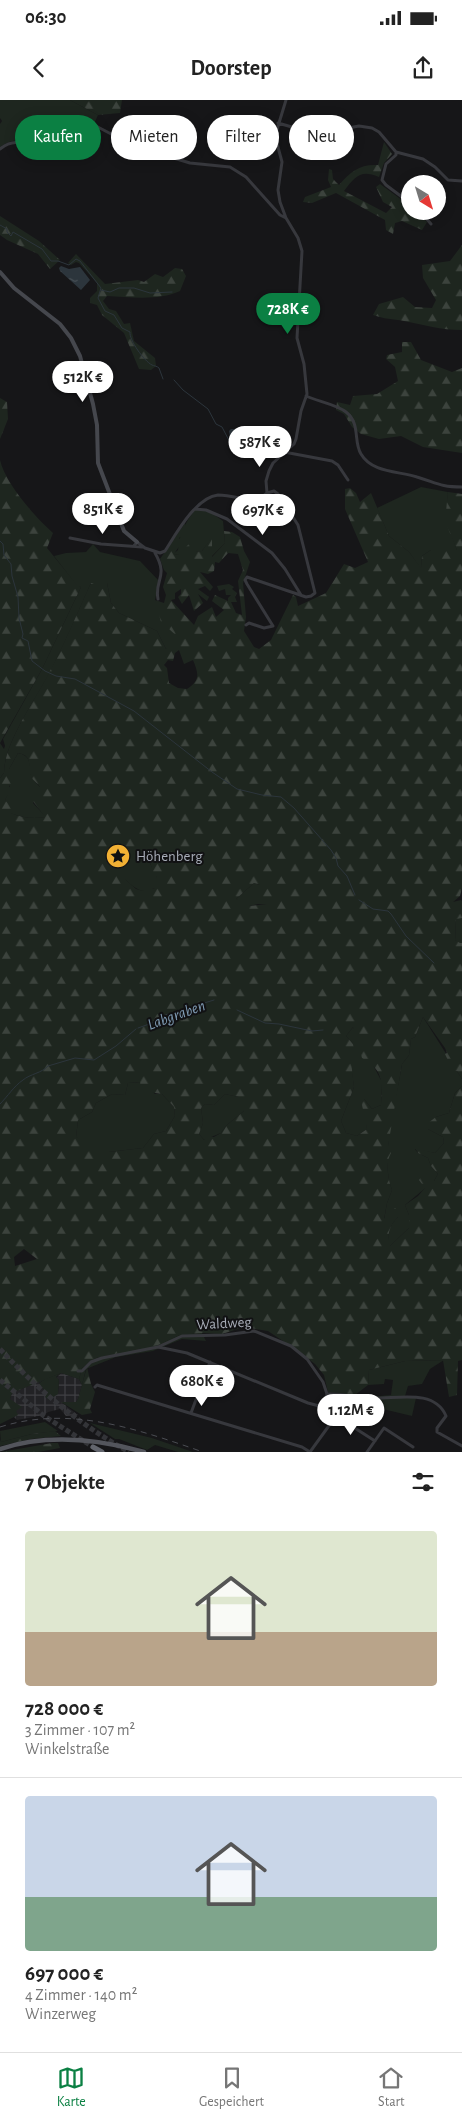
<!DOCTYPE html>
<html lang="de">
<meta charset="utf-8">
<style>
body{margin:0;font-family:"Alegreya Sans",sans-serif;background:#f6f6f6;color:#222;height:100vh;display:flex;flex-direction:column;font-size:19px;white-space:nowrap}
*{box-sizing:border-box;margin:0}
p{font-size:16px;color:#767676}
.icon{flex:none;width:28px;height:28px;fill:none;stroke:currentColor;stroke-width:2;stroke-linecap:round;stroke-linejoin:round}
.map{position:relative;height:1352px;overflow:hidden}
.side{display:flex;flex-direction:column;background:#fff;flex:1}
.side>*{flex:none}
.top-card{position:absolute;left:15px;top:15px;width:432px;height:45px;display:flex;gap:10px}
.needle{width:32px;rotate:142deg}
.buttons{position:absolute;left:401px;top:75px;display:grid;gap:10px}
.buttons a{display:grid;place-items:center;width:45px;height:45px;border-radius:50%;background:#fff;box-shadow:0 2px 12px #0003;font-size:25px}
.price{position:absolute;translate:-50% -42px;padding:0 11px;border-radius:18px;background:#fff;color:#222;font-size:16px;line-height:32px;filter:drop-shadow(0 1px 2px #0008)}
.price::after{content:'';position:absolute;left:50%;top:30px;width:15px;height:11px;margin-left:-8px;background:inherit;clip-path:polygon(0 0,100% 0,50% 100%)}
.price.active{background:#0b8043;color:#fff}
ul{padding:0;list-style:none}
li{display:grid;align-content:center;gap:10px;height:265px;padding:0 25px}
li+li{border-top:1px solid #e0e0e0}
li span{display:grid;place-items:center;height:155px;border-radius:5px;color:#555}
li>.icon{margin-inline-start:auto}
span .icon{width:90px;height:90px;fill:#fffc;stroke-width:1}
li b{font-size:21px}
h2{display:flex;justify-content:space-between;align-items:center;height:60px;padding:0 25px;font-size:21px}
.chip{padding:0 18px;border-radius:22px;background:#fff;box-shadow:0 2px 12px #0003;font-size:18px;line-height:45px}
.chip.active{background:#0b8043;color:#fff}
.status{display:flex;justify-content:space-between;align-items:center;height:35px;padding:0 25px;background:#fff;direction:ltr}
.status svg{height:14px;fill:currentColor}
header{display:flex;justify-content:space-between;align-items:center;height:65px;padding:0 25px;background:#fff;font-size:22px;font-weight:600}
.menu{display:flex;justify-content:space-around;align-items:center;height:70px;border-top:1px solid #e0e0e0;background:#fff;font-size:14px;color:#767676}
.menu a{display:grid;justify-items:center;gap:2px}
.menu .active{color:#0b8043}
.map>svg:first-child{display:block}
.industrial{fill:url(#industrial-grid)}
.grass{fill:#1e261f}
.forest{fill:url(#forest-firs);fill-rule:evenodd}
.water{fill:url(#water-ripples)}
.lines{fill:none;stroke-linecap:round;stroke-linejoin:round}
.stream{stroke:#2c353c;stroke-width:1}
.highway-tunnel{stroke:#333438;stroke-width:5;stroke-dasharray:5 2.5;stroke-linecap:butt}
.street{stroke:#37383d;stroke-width:3}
.secondary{stroke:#45474d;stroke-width:4}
.primary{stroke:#53555c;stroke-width:4.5}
.highway{stroke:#63666e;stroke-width:5}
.rail{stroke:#4a4c52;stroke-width:1;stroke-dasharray:6 5;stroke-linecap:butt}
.labels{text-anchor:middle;stroke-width:4;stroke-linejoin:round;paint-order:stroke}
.poi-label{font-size:15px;fill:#a8adb8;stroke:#111113;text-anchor:start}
.street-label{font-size:15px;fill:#a8adb8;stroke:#111113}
.water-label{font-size:16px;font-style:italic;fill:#7f9bb3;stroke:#111113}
</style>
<div class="status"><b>06:30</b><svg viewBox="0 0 49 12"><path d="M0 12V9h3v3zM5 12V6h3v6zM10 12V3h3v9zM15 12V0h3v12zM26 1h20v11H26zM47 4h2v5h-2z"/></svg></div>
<header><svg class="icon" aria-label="back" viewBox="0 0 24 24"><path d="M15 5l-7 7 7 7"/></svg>Doorstep<svg class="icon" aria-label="share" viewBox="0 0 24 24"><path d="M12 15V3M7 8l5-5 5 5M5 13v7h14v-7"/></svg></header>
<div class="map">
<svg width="462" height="1352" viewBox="0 0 462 1352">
<defs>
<pattern id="industrial-grid" width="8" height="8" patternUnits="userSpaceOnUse" patternTransform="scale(1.25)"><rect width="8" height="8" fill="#222225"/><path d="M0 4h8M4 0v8" fill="none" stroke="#3f3f43"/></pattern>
<pattern id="forest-firs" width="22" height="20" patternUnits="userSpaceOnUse" patternTransform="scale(1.25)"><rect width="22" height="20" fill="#1e261f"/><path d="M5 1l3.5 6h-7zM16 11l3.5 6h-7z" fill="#3c433d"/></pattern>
<pattern id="water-ripples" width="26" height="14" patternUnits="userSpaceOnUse" patternTransform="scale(1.25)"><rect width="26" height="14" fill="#2c353c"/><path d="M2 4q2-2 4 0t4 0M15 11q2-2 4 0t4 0" fill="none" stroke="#485056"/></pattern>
</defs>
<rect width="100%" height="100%" fill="#161618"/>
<path class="industrial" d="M 61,1273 L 79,1279 L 82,1285 L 78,1299 L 76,1302 L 61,1302 L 78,1315 L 66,1316 L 60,1309 L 48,1312 L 44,1315 L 17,1320 L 14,1317 L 17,1315 L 16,1311 L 10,1299 L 12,1293 L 45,1279 L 39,1283 L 58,1294 L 59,1280 L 56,1278 Z"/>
<path class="grass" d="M 0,0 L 70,0 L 98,15 L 94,24 C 78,29 74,53 54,54 C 32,55 24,29 0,47 L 0,24 L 2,21 L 0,18 Z
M 421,387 L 448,392 L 446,420 L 457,450 L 431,450 L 422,456 L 421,469 L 409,452 L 389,436 L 377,408 Z
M 196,408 L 207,410 L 223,421 L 225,443 L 211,457 L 212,438 L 202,451 L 178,455 L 173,454 L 178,450 C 179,433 186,422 196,408 Z
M 93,444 L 100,452 L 140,461 L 159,481 L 155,500 L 179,537 L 166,549 L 157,531 L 119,513 L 111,503 L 107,483 L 91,483 C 78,512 66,541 51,570 C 37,598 4,642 4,673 L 0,678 L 0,643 L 4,649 L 5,646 L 3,639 L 42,569 L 81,487 L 77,486 L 54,456 L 66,453 L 86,452 Z
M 18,653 C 32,656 29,664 31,675 C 32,679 37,684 41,688 L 33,703 L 46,717 C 34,719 22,718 10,713 L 5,700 L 10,689 L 9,669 Z
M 138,750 L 144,752 L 157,777 L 155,788 C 152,789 147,791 143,791 C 132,789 114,770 112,758 L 116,754 L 130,756 Z
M 254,783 L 260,785 L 268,804 L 258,804 L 250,806 L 236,799 Z
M 456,818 L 462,818 L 462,843 L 460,844 L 455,840 Z
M 423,917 L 462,979 L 462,986 L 455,993 L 449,1013 L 436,1017 L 428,1029 L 443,1037 L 444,1043 L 435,1053 L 415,1049 L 418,1053 L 428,1058 L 431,1066 L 438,1074 L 434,1081 L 405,1105 L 409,1115 L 409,1128 L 389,1147 C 388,1135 388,1126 398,1117 L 384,1120 L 387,1103 L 392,1090 C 379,1058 397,998 402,964 L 409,955 L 411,939 L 415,937 Z
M 353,927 L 382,982 L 381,1005 L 372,1009 L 364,999 L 367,1029 L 357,1036 L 346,1033 L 341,1021 L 354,987 L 349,952 L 353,944 L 346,936 Z
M 141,982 L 155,994 L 162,994 L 174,1007 L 175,1016 L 166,1031 L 154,1034 L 143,1048 L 109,1052 L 93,1052 L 76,1037 L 78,1020 L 92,1012 L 96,1003 L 112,994 L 125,995 L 128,983 Z
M 225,994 L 239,997 L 244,1011 L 227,1025 L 221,1033 L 204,1040 L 199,1034 L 203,1023 L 201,1008 L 205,1004 L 214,1005 Z
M 202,1233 L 206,1241 L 182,1239 L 153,1251 L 116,1257 L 86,1269 L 82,1285 L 79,1279 L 82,1268 L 96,1258 L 159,1244 L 180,1235 Z
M 444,1260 L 430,1269 L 422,1284 L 408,1286 L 405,1296 L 416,1298 L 412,1316 L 366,1305 L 368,1297 L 391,1295 L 393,1280 L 385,1279 L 384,1284 L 368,1285 L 369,1270 L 405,1261 Z
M 61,1273 L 56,1277 L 59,1280 L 58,1294 L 49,1300 L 45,1297 L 47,1294 L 39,1283 L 45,1279 Z
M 45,1322 L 58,1331 L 32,1334 L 1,1342 L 0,1331 Z
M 90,1323 L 152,1338 L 193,1352 L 178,1352 L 155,1345 L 147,1350 L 119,1339 L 115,1339 Z"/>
<path class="forest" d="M 70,0 L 122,0 L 120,13 L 98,15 Z
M 384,42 L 392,54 L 384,63 L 379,77 C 361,69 355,76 344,91 L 386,113 L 392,107 L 383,102 L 376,87 L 380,84 L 410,106 L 410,111 L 416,111 L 427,122 L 422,130 L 402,121 L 395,123 L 393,134 L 386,130 L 385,120 L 336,93 L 312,103 L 303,102 L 305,97 L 331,87 L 328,80 L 329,69 L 332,70 L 333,79 L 339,85 C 351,71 360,64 378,65 Z
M 0,116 L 39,141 L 60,160 L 50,169 L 38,154 L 7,140 L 0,135 Z
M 462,145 L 462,230 C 441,230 424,225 404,221 C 393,219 384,219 373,215 L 379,204 L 403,197 L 415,207 L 432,208 L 436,200 L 423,178 L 422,165 L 450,161 Z
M 76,154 L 105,184 L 138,180 L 144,182 L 155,174 L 163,177 L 175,168 L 182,169 L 186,176 L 180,191 C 158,201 131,197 107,196 L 103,201 L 109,209 L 116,211 L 124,224 L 130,223 L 134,241 L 155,258 L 156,266 L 151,270 L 139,269 L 124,233 L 102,215 L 97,205 L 90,203 L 90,198 L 97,191 L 97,183 L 79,163 L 76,162 L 71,165 L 68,163 Z
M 402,242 L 411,242 L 421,260 L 452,272 L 462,268 L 462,353 L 423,347 L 401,336 L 379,339 L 361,334 L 352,327 L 344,314 L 336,310 L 337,302 L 350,305 L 353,296 L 377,294 L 398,281 L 395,267 L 386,259 L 387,255 L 402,252 Z
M 0,298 L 7,302 L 8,319 L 0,339 Z
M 0,360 C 5,383 35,417 53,433 L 47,448 L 77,485 L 81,487 L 42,569 L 0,643 Z
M 350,388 L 356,393 L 360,402 L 371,393 L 389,436 L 409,452 L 421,468 L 422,456 L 431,450 L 457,450 L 445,421 L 448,392 L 462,394 L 462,788 L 460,796 L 453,802 L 461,800 L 462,801 L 462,818 L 456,819 L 455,840 L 460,843 L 462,843 L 462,979 L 457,971 L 453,971 L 445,954 L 447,953 L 445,948 L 423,917 L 415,937 L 411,939 L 409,955 L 402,964 L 388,1046 L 391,1053 C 385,1063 388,1079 392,1090 L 387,1103 L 384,1119 L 395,1108 L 398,1108 L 398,1117 C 389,1126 387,1135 390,1146 L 409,1128 L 409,1115 L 405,1105 L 418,1096 L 425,1088 L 419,1080 L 425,1072 L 434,1081 L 438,1074 L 431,1066 L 428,1058 L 418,1053 L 415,1048 L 435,1053 L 444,1043 L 443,1037 L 428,1029 L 428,1023 L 436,1017 L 449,1013 L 455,993 L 462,986 L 462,1260 L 458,1261 L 457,1295 L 449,1297 L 443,1260 L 405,1261 L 369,1270 L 368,1285 L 355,1295 L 328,1292 L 324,1275 L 315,1264 L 298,1251 L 268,1231 L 244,1227 L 222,1234 L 202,1233 L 180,1235 L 158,1245 L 96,1258 L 82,1268 L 79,1279 L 61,1273 L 12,1293 L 10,1299 L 22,1307 L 16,1311 L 18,1315 L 0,1324 L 0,678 L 4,673 C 4,642 37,598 51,569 C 66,541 78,511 91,483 L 107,483 L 111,503 L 119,513 L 157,531 L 166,549 L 173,536 L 178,537 L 161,522 L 155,500 L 164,503 L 166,495 L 163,487 L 167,473 L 164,470 L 160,459 L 185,423 L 186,433 L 179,438 L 182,442 L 174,454 L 178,455 L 193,440 L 197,444 L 193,452 L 202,451 L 212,437 L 212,457 L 225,443 L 224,431 L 232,432 L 240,437 L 244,451 L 250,462 L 243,483 L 246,517 L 244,531 L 254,547 L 259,549 L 271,540 L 293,495 L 296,497 L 298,506 L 326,493 L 344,464 L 355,468 L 368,462 L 345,409 L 345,389 ZM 228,453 L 238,454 L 243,470 L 238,481 L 242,515 L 236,513 L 231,502 L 237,502 L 235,497 L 237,493 L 232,489 L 234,487 L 229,484 L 217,486 L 219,491 L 225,489 L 226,495 L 231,495 L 228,498 L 228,501 L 215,495 L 212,501 L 224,510 L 216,517 L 212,507 L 198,516 L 194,525 L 171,500 L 175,499 L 175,493 L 181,489 L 181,494 L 178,497 L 182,504 L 189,495 L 194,511 L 203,503 L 198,494 L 207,501 L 209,497 L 198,489 L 205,486 L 210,491 L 213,487 L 200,472 L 208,474 L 214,471 L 215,462 L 219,463 ZM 179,550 L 184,564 L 193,560 C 199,574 200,581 187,589 L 178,588 L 169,583 L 167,568 L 164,565 L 168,560 L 173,561 L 175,553 ZM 18,653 C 34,656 27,666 31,677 C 33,680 38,684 40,687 L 33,686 L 29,696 L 45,717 C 34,719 21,718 11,713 L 11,706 L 5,700 L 11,689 L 9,686 L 15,681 L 15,674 L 9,669 ZM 138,751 C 149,754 151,765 154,775 L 157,777 L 154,782 L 155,788 L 152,789 L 147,788 L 143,791 L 136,789 L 127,781 L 117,768 L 113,767 L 112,758 L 116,754 L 125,755 L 128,758 L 130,756 L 137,763 L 140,761 ZM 254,783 L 260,785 L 260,796 L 267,804 L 250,806 L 246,802 L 236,799 ZM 353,927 L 362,958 C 384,970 382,982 381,1005 L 372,1009 L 364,999 L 361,1000 L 367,1029 L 357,1036 L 346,1033 L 341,1021 L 354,987 L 350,953 L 354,949 L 353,944 L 346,936 ZM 140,982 L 141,991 L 162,994 L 174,1007 L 175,1016 L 166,1031 L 154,1034 L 143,1048 L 109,1052 L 94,1052 L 92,1045 L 76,1037 L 78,1020 L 92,1012 L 96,1003 L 112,994 L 125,995 L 128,983 ZM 225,994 L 239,997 L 237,1006 L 244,1011 L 227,1025 L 221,1033 L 214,1037 L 207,1037 L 204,1040 L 199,1034 L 203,1023 L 201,1008 L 205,1004 L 214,1005 ZM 24,1149 L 37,1159 L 15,1166 L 14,1157 Z
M 87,1267 L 91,1284 L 95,1292 L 90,1309 L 92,1313 L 82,1315 L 61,1302 L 76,1302 L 78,1299 Z
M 55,1331 L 61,1336 L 31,1339 L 0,1346 L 0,1339 L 1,1342 L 32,1334 Z
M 52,1343 L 58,1343 L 60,1348 L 38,1352 L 1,1352 Z"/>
<path class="water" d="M 61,166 L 69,169 L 80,167 L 90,180 L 81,190 L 60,171 L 59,168 Z
M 231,329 C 242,329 250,330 259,336 L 257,343 L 251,347 L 238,348 L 230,339 L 229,331 Z"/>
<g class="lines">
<path class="stream" d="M 0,125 L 7,129 L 7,132 L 11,136 L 13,132 L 42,149 L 51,161 L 58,161 L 69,165 L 76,159 L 80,161 L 101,188 L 98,198 L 105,211 L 114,215 L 122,228 L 130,232 C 129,240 144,261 152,265 C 154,266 157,266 159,268 L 163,279
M 101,190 L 110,192 L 119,188 L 134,188 L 150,193 L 172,192
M 174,280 L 183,290 L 208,309 L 216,324 L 222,327 L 233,348 L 242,351 L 276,350 L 280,354
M 0,441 L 3,444 L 4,455 L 11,464 L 12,476 L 18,497 L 19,518 L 23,534 L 22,538 L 28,541 L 32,561 L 45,571 L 56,576 L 75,579 L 134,611 L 212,672 L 237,689 L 262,695 L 281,697 L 294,708 L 331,750 L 336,758 L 338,766 L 347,776 L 355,795
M 359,800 L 373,809 L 388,811 L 391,814 L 406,836 L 434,863
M 237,910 L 265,923 L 279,924 L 312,931 L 323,930
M 138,928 L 155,922 L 162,916 L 214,900
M 0,1004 C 8,996 14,986 23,980 C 30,974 42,973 48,966 L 75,958 L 94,960 L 116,946 L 136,929"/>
<path class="highway-tunnel" d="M 0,1249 C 38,1290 80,1325 129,1352
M 0,1280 L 44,1316 L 93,1347"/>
<path class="street" d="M 286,0 L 275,36 L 282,62 L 278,90 L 280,102 L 286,118
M 278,23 L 316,34 L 359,26 L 372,28 L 379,32 L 396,52 L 423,59 L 435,67 L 448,80 L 462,81
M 0,49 C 25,29 37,63 62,54 C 75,49 83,34 94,25 L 134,46 L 190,63 L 230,67 L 246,77 L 280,115 L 286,118 L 298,138 L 302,151 L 297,238 L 304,264 L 307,294 L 301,311 L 296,339 L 294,344 L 273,363 L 269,371 L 266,381 L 267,393 L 257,401 C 244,400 231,395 218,395 C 196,397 176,434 165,451 L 160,453 L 145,448 L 137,442 L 134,446
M 396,52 L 396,55 L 386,64 L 382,80 L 386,85 L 410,103
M 420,111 L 431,124
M 306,296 C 317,301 338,305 346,312 C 361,324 353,341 361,354 C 372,373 399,371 417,377 C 437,383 440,387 462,387
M 284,352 L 332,361 L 338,365 L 348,380
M 195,409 L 206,410 L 227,419 L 272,453 L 285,469 L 301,495
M 70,438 L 101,444 L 142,447
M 155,453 C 169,477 154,480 158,499
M 246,525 L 249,523 L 264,528 L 273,526 L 247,484 L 245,480 L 247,477 L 306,497 L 311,496 L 315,493 L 298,425 L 278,394 L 274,391 L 267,393
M 158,1247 L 187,1253 L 308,1303 L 323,1307 L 336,1316 L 310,1352
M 78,1271 L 82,1271 L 91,1262 L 102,1258 L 158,1247 L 182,1236 L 225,1235 L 254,1231 L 291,1246 L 307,1259 L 323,1282 L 327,1294
M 95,1287 L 97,1285 L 302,1347 L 310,1352
M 327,1294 C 341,1293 355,1297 370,1298 C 393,1300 434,1287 446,1316 L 437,1328 L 437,1332 L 462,1346
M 323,1307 L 327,1294
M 191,1313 L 210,1262
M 336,1316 L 375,1341
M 367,1352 L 384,1328 L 413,1347"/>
<path class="secondary" d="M 0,172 L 14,188 L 60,224 L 71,238 L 80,256 L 93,304 L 97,325 L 98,363 L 124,431 L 137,442"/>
<path class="primary" d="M 0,1349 C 46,1334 98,1339 144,1352"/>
<path class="highway" d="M 93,1347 L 102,1352"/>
<path class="rail" d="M 0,1327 C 70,1305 137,1329 203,1352"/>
</g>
<defs>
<g id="sight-disc" transform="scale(1.25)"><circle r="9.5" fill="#f2b134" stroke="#111113"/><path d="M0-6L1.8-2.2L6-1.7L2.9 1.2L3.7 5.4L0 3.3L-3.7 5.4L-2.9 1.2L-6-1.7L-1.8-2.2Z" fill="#111"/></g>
</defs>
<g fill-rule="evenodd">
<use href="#sight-disc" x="118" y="756"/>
</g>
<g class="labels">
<g class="poi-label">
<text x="136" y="761">Höhenberg</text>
</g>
<g class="street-label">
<text transform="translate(224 1223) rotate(-3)" y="5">Waldweg</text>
</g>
<g class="water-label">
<text transform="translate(176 914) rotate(-20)" y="6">Labgraben</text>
</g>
</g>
</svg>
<div class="buttons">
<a><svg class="needle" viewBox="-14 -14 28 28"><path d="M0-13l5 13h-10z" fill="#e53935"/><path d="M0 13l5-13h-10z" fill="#767676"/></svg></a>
</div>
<b class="price active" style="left:288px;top:235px">728K €</b>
<b class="price" style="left:83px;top:303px">512K €</b>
<b class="price" style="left:260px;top:368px">587K €</b>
<b class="price" style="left:103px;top:435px">851K €</b>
<b class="price" style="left:263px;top:436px">697K €</b>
<b class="price" style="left:202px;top:1307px">680K €</b>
<b class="price" style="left:351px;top:1336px">1.12M €</b>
<div class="top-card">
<a class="chip active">Kaufen</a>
<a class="chip">Mieten</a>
<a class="chip">Filter</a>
<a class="chip">Neu</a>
</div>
</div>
<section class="side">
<h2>7 Objekte<svg class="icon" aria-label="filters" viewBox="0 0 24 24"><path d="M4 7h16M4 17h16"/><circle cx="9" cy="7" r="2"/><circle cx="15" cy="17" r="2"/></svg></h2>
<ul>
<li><span style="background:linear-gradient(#dfe7d0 65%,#b9a48a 0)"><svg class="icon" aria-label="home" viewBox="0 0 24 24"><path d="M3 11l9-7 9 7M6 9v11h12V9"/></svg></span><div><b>728 000 €</b><p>3 Zimmer · 107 m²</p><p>Winkelstraße</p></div></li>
<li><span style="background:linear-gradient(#c9d6e8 65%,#7fa58c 0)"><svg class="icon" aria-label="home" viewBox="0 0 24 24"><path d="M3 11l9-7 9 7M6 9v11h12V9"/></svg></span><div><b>697 000 €</b><p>4 Zimmer · 140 m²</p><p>Winzerweg</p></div></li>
</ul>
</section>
<nav class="menu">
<a class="active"><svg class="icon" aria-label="map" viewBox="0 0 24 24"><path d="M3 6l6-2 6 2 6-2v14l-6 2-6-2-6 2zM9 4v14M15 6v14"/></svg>Karte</a>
<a><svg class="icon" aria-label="saved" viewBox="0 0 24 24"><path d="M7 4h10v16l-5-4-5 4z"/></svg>Gespeichert</a>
<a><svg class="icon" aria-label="home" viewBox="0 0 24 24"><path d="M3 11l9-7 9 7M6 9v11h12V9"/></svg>Start</a>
</nav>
